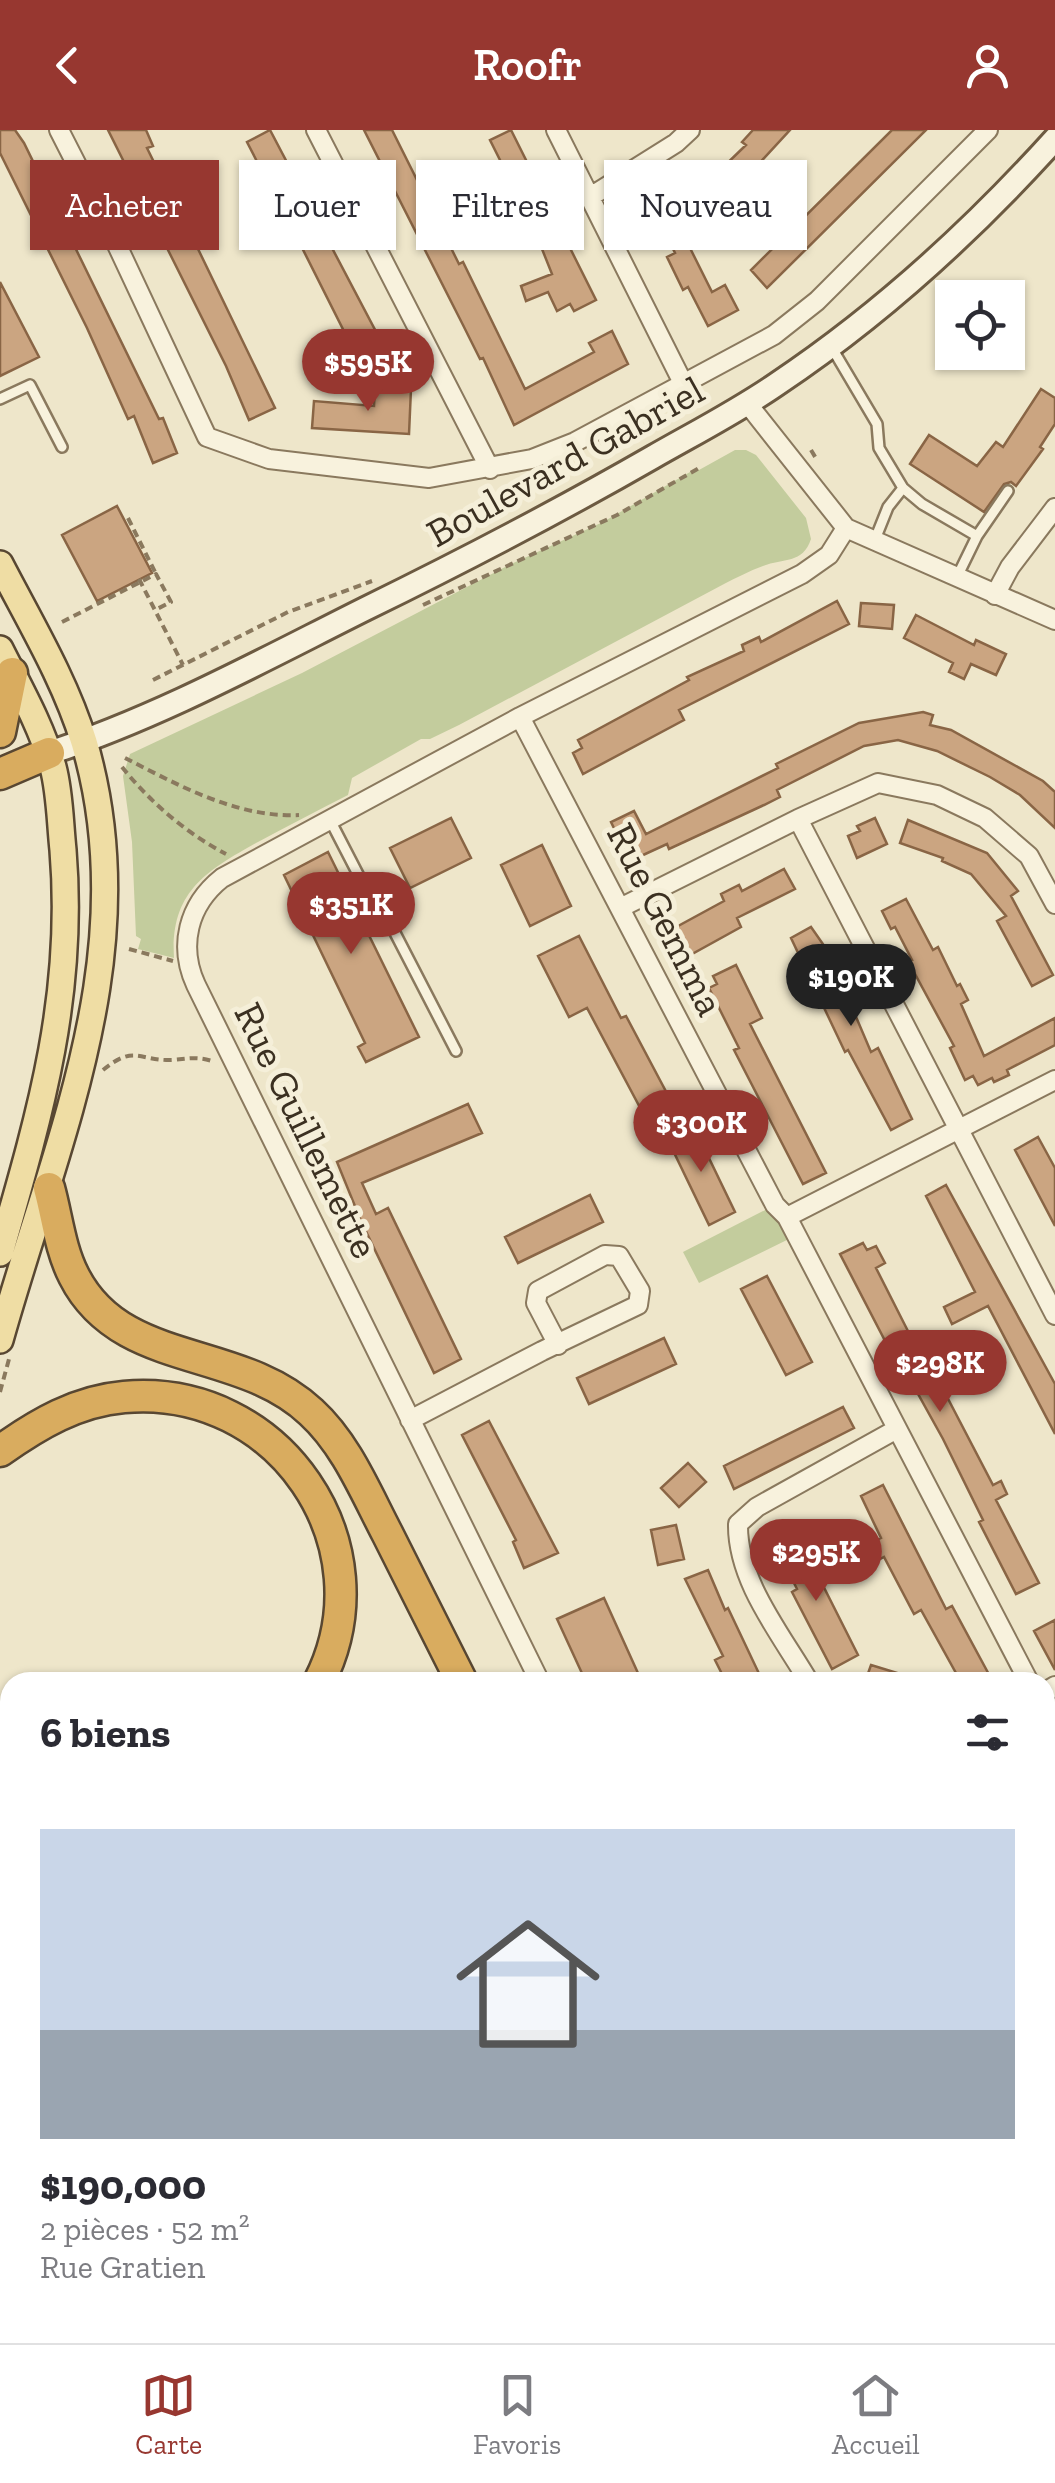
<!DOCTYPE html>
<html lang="fr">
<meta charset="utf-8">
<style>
body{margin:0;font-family:"Zilla Slab",serif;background:#f2f2f3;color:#2b2b33;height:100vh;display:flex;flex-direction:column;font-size:38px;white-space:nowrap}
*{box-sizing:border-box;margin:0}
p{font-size:32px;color:#7c7c81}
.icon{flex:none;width:55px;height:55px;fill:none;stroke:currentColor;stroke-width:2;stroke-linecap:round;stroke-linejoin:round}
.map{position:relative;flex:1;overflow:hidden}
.drawer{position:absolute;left:0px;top:1542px;width:1055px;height:672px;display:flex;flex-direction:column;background:#fff;border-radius:30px 30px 0 0;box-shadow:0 2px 8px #0004}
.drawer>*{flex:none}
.hud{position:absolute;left:30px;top:30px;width:995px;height:90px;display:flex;gap:20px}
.tools{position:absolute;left:935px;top:150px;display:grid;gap:20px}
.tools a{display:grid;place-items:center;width:90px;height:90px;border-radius:0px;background:#fff;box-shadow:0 2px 8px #0004;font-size:50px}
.price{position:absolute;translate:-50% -85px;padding:0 22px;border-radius:35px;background:#973730;color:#fff;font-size:32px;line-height:65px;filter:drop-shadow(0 2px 5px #0008)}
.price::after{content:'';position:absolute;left:50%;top:60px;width:30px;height:22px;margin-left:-15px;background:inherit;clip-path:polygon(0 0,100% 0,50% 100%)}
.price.current{background:#222;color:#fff}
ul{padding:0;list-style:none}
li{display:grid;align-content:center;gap:20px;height:530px;padding:0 40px}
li+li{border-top:2px solid #e1e1e2}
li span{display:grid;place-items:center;height:310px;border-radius:0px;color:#555}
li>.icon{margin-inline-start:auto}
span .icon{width:180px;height:180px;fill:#fffc;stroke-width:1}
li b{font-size:42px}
h2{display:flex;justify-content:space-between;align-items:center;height:120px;padding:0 40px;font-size:42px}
.pill{padding:0 35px;border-radius:0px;background:#fff;box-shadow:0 2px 8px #0004;font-size:35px;line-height:90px}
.pill.current{background:#973730;color:#fff}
header{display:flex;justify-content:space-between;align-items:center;height:130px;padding:0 40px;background:#973730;color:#fff;font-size:45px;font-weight:600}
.menu{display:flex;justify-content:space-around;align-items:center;height:140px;border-top:2px solid #e1e1e2;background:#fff;font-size:28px;color:#7c7c81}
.menu a{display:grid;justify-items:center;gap:5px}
.menu .current{color:#973730}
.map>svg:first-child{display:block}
.green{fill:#c3cc9d}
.building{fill:#cba581;stroke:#896545;stroke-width:2.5}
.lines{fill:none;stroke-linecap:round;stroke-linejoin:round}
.lane-casing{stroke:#8a795e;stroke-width:14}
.street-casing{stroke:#8a795e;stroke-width:22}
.secondary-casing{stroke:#6c5a41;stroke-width:28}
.primary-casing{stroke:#584732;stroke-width:30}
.highway-casing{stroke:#584732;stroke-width:35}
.path{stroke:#8a795e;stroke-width:4;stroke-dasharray:8 5;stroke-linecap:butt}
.lane{stroke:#f8f2dd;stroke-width:9}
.street{stroke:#f8f2dd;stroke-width:18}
.secondary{stroke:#f8f2dd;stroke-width:22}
.primary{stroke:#efdda4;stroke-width:25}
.highway{stroke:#d9ac5f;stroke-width:30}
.labels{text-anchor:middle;stroke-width:10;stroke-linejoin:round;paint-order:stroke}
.street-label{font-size:40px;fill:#3b3021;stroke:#f5efd9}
</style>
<header><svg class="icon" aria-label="back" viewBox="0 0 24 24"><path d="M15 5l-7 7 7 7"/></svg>Roofr<svg class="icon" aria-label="person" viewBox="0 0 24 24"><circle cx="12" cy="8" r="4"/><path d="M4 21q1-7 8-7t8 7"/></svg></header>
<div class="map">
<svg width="1055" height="2213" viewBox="0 0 1055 2213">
<rect width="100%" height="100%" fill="#eee6ca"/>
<path class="green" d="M 735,320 L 746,320 L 756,325 L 806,388 L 811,409 C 803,434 783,428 763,436 C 749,441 736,448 724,454 L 459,595 L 430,609 L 421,609 L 352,648 L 348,665 C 318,680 288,696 258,712 C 206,741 170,762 174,828 L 138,819 L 141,809 L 136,806 L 132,712 L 123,646 L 130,624 L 302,543 L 509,435 L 603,392 L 697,338 L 699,340 Z
M 775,1075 L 797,1105 L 699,1153 L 683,1122 Z"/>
<path class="building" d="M 0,0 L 15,0 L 24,13 L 159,289 L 163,288 L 177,323 L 153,333 L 134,286 L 128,289 L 87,198 L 0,23 Z
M 108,0 L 146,0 L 153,16 L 147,18 L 175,75 L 189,67 L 197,83 L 184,90 L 275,278 L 249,290 L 226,236 Z
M 270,0 L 383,215 L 357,227 L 281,76 L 271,81 L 261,62 L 270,57 L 247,12 Z
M 364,0 L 392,0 L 459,134 L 463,132 L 525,259 L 594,222 L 589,213 L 612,201 L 628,234 L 514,295 L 483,228 L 480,229 L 463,195 Z
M 511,0 L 596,170 L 574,181 L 570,174 L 557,181 L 548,162 L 526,171 L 521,156 L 552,144 L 530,89 L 510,58 L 513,56 L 490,10 Z
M 753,0 L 790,0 L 754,39 L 757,42 L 719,78 L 701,87 L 680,64 L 711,49 L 746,15 L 742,12 Z
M 892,0 L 926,0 L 767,158 L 751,140 Z
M 680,64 L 693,91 L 680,98 L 712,162 L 725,155 L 738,180 L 708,196 L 688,157 L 683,160 L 667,127 L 675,123 L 653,77 Z
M 0,152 L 39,227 L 0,246 Z
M 375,257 L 411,259 L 409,304 L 312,298 L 314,271 L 374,276 Z
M 1041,259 L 1055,268 L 1055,294 L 1040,317 L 1043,319 L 1016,356 L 1011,352 L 1004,354 L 984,382 L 910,334 L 929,305 L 977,336 L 996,312 L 1003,317 Z
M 117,376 L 152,443 L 97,471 L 62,405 Z
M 837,471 L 849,494 L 679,580 L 684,590 L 583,644 L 573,623 L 582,618 L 578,610 L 689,550 L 687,547 L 744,521 L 742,515 L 759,507 L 761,512 Z
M 861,473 L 894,475 L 892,499 L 859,496 Z
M 916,485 L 974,515 L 976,510 L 1006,524 L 996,545 L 971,534 L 964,549 L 949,542 L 953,533 L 904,508 Z
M 923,582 L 933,585 L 930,595 L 951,600 L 1043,651 L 1055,662 L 1055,698 L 1020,665 L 990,647 L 937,621 L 898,610 L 864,616 L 777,660 L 780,667 L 764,675 L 669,719 L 667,714 L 630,731 L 611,692 L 634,681 L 646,704 L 778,638 L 776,634 L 859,593 Z
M 451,688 L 471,728 L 410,758 L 390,718 Z
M 875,688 L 887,714 L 857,728 L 848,706 L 860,701 L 857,696 Z
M 908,690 L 987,723 L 1018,761 L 1011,766 L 1053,845 L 1032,856 L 997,791 L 1006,786 L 971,744 L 942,731 L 943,728 L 900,713 Z
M 542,715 L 571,776 L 530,796 L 501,735 Z
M 328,722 L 419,907 L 366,932 L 358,917 L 365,913 L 284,745 Z
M 784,739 L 795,759 L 737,788 L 741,797 L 683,829 L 669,801 L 724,771 L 721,764 L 739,755 L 742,761 Z
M 906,769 L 933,820 L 938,817 L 957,856 L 960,854 L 968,870 L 961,874 L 984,926 L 1055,888 L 1055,915 L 1007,940 L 1009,945 L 994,952 L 992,948 L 978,955 L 973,946 L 965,950 L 950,918 L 954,916 L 908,831 L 912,830 L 895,797 L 891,799 L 882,781 Z
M 811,797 L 832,827 L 825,831 L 837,856 L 842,854 L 871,922 L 878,918 L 912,989 L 891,1000 L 848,920 L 845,922 L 791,808 Z
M 579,806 L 621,888 L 626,886 L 671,971 L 644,985 L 587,878 L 569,887 L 538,826 Z
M 736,835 L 762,888 L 750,894 L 826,1043 L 803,1054 L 734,920 L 739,918 L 709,858 L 717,854 L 713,846 Z
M 468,974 L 482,1003 L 362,1053 L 376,1084 L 388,1078 L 461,1229 L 434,1243 L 361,1091 L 337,1032 Z
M 693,995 L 735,1082 L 709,1095 L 667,1008 Z
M 1038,1007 L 1055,1038 L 1055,1096 L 1015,1020 Z
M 946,1055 L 1055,1254 L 1055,1304 L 988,1176 L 952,1194 L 944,1177 L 975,1162 L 926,1066 Z
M 590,1065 L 603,1092 L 518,1133 L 505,1107 Z
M 863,1113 L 867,1120 L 876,1116 L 885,1133 L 876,1138 L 914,1213 L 942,1265 L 945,1263 L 993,1355 L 1001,1351 L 1007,1364 L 996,1370 L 1039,1453 L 1016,1464 L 979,1392 L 983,1390 L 943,1309 L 913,1255 L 909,1257 L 840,1124 Z
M 767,1146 L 812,1232 L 786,1245 L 741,1159 Z
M 664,1208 L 676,1234 L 589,1274 L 577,1248 Z
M 843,1277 L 854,1298 L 734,1359 L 724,1336 Z
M 489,1291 L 558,1423 L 524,1438 L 513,1412 L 516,1410 L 462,1305 Z
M 688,1333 L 706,1352 L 679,1377 L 661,1358 Z
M 883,1355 L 946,1479 L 952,1476 L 993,1552 L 961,1552 L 921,1480 L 914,1484 L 884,1427 L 880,1429 L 872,1412 L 881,1408 L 861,1366 Z
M 676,1395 L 684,1429 L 658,1435 L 651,1400 Z
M 797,1404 L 858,1525 L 832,1539 L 792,1462 L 797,1459 L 775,1415 Z
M 708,1440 L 725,1480 L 728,1478 L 763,1552 L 726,1552 L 715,1530 L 723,1526 L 685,1449 Z
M 604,1468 L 642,1552 L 586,1552 L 557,1489 Z
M 1055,1490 L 1055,1540 L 1034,1501 Z
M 871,1535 L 917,1549 L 916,1552 L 865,1552 Z"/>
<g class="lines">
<g class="lane-casing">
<path id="lane" d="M 832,218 L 877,294 L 879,318 L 903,358 L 922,374 L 977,406 L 957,447
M 0,269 L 30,255 L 62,317
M 977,406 L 1008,361
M 874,412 L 888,377 L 903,358
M 330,690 L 377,781 L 393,799 L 456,921
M 2,1786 L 10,1760
M 0,2184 L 10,2181
M 189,2205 L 191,2213
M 737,2213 L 741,2205"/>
</g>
<g class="street-casing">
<path id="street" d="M 59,0 L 109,98 L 207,307 L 269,329 L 429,348 L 532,329 L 575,312 L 774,205 L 817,171 L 988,0
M 316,0 L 490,339
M 556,0 L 683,253
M 590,67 L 676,13 L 690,0
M 747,273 L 846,398 L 1055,490
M 995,465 L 1010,437 L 1055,378
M 520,587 L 775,1075 L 787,1087 L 1029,1552
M 798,689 L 1055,1185
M 622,777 L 798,689 L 878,653 L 937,665 L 985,688 L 1029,726 L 1055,774
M 787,1087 L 1055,950
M 410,1290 L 542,1221 L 638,1175 L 640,1161 L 619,1126 L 605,1125 L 538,1161 L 536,1173 L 558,1215
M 540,1552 L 196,855 C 178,816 188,775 222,748 L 520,587 L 802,444 L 829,425 L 846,398
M 809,1552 C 781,1504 737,1451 738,1394 L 757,1377 L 897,1299
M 1045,1562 L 1055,1556
M 1045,1865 L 1055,1868
M 819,2205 L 820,2213"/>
</g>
<g class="secondary-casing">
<path id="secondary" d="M 49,623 C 159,587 261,531 365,479 C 463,431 559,381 653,327 C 695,303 738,281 777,254 C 880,185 972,101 1055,9"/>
</g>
<g class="primary-casing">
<path id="primary" d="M 0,434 C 30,492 65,550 84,612 C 146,821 55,1013 0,1210
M 0,519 C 19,557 41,595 53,637 C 60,663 60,692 63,720 C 75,866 40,984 0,1123"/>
</g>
<g class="highway-casing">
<path id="highway" d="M 0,602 L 12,543
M 0,644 L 49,623
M 49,1058 C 57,1087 60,1119 74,1146 C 121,1239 239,1214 311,1282 C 346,1314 365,1361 387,1403 C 412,1453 437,1502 462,1552
M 0,1321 C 38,1294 77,1271 124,1267 C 279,1253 389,1415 319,1552
M 0,1671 L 10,1674
M 0,1789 L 10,1792
M 1045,1968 L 1055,1971
M 1045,2089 L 1055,2092
M 0,2100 L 10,2099"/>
</g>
<path class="path" d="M 811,320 L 817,330
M 128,388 L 156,444
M 139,449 L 183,535
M 423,475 L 617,385 L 699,338
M 62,492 L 156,444 L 171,472 L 155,480
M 153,550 L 288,482 L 372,451
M 125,628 C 178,655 237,688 299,685
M 122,637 C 150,672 186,703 226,724
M 129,819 L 173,831
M 103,940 C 135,914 138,931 172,930 C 187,929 196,926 212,931
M 0,1262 L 9,1229"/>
<use href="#lane" class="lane"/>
<use href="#street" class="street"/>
<use href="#secondary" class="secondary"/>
<use href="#primary" class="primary"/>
<use href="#highway" class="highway"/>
</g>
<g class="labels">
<g class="street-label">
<text transform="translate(565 331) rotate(-29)" y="14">Boulevard Gabriel</text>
<text transform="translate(666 789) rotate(63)" y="14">Rue Gemma</text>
<text transform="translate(307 1000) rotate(64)" y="14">Rue Guillemette</text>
</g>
</g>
</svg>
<div class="tools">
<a><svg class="icon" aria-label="locate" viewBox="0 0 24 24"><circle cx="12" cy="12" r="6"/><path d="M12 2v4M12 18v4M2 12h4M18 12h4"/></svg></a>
</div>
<b class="price" style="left:368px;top:284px">$595K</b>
<b class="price" style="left:351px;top:827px">$351K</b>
<b class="price current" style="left:851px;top:899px">$190K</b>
<b class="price" style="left:701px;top:1045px">$300K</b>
<b class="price" style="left:940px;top:1285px">$298K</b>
<b class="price" style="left:816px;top:1474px">$295K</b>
<div class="hud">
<a class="pill current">Acheter</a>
<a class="pill">Louer</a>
<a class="pill">Filtres</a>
<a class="pill">Nouveau</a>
</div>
<section class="drawer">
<h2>6 biens<svg class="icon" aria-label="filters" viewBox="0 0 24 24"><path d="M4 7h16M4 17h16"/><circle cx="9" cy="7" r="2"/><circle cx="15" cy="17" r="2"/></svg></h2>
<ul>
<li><span style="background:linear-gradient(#c9d6e8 65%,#9aa5b1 0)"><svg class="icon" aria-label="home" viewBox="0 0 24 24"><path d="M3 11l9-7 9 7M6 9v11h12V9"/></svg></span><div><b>$190,000</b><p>2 pièces · 52 m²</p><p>Rue Gratien</p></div></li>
</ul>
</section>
</div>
<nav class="menu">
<a class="current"><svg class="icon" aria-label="map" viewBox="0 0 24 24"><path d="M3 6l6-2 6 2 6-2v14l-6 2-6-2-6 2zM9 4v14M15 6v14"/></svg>Carte</a>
<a><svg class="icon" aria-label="saved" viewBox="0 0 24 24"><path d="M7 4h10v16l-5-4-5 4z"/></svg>Favoris</a>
<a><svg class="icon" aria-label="home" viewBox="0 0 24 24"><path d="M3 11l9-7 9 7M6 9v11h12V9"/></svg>Accueil</a>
</nav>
